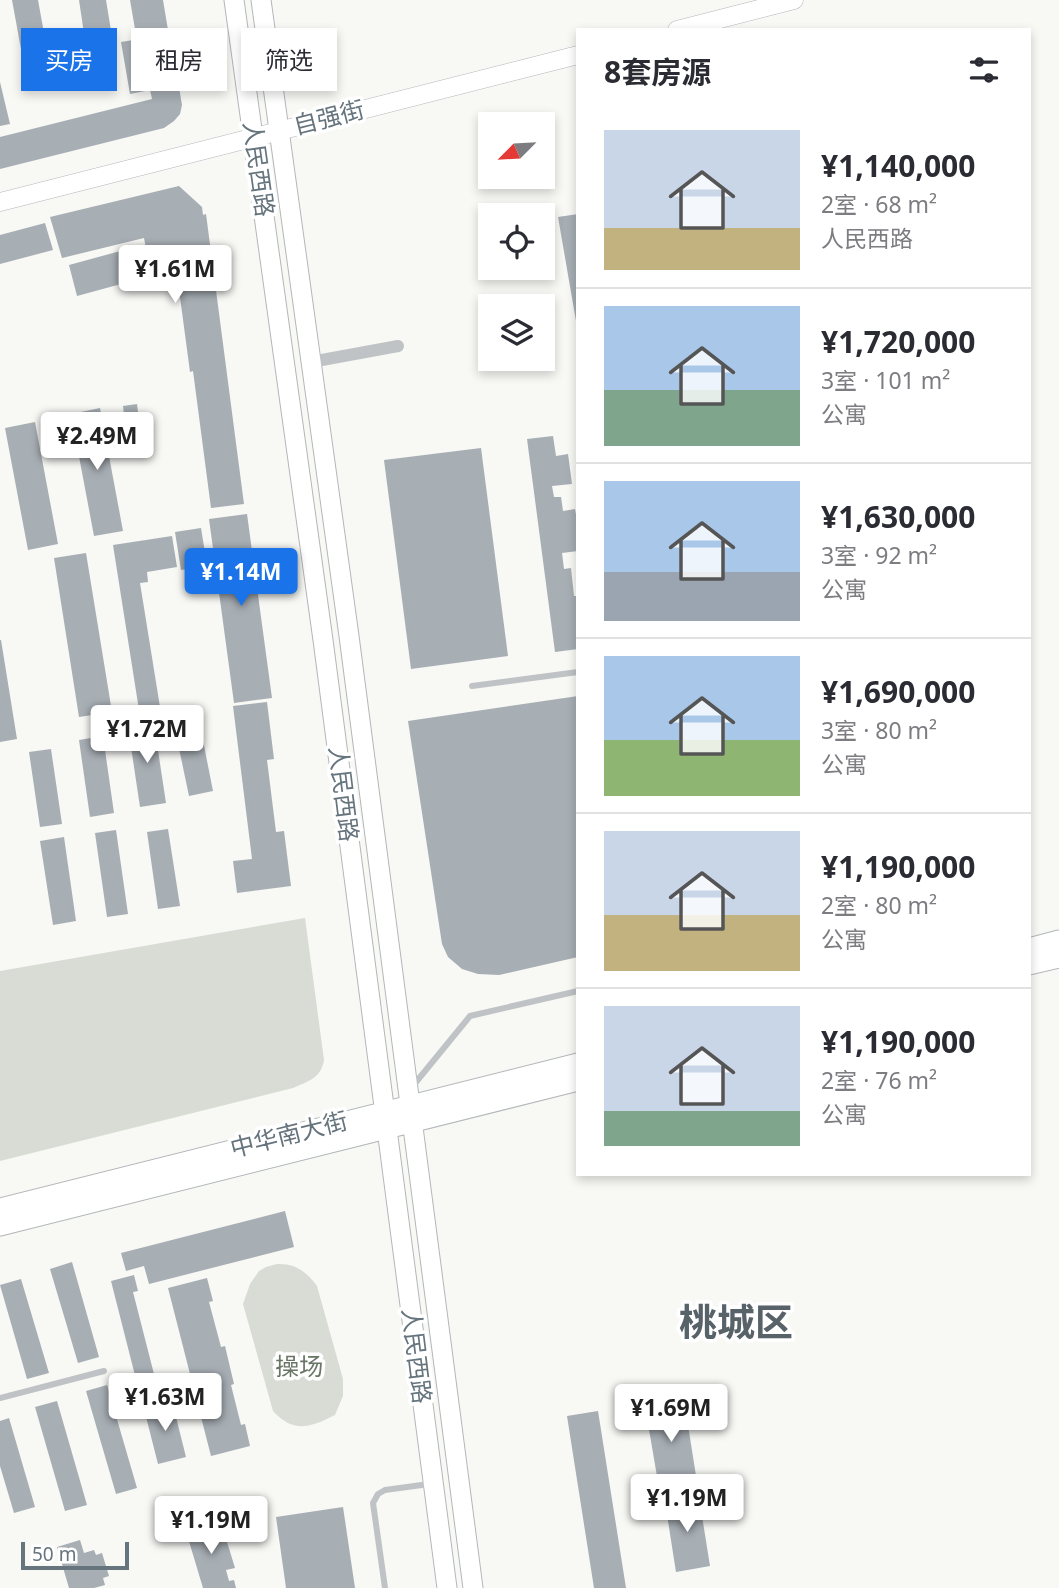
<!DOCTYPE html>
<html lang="zh">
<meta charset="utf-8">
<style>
body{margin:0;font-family:"Noto Sans","Noto Sans SC",sans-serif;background:#f7f7f7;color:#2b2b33;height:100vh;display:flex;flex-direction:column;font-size:26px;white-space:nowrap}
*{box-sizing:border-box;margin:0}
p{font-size:23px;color:#7c7c81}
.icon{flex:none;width:38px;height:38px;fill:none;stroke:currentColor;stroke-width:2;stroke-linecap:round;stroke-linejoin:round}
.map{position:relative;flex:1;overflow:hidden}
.panel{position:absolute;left:576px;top:28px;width:455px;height:1148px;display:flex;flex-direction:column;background:#fff;border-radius:0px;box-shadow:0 4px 10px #0003}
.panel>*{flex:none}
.top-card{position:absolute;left:21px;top:28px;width:450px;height:63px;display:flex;gap:14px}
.needle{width:46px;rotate:246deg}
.controls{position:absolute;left:478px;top:112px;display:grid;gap:14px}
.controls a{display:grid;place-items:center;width:77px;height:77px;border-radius:0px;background:#fff;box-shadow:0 4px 10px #0003;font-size:35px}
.scale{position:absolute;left:21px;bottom:18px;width:108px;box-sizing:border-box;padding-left:7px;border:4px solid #66747d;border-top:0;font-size:19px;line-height:24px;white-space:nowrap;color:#66747d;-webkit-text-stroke:5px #fff;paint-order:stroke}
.price{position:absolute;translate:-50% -60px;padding:0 16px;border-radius:7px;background:#fff;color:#222;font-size:23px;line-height:46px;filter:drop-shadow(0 2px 4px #0008)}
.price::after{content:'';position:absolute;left:50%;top:42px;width:21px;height:16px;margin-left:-10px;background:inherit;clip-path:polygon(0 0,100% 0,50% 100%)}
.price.on{background:#1a73e8;color:#fff}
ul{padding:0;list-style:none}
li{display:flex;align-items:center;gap:21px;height:175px;padding:0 28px}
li+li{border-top:2px solid #e1e1e2}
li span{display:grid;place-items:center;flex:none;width:196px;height:140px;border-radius:0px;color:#555}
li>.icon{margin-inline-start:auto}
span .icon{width:84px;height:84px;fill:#fffc;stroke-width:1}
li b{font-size:30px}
h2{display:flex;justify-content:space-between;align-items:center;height:84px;padding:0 28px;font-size:30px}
.chip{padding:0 24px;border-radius:0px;background:#fff;box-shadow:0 4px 10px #0003;font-size:24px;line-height:63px}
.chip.on{background:#1a73e8;color:#fff}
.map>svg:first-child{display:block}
.green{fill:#d8dcd5}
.building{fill:#a7aeb4}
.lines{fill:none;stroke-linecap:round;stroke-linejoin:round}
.secondary-casing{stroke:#b2b7bb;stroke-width:19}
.primary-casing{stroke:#b3b7ba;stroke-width:21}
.lane{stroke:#bfc3c6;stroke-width:6}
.street{stroke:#bfc3c6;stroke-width:12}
.secondary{stroke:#fff;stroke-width:18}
.primary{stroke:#fff;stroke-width:19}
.labels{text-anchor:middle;stroke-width:7;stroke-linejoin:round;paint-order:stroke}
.street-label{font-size:24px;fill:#66747d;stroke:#fff}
.park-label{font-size:24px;fill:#687664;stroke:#fff}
.town-label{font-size:38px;font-weight:bold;fill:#576269;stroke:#fff}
</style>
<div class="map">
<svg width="1059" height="1588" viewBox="0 0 1059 1588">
<rect width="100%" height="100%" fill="#f8f8f5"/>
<path class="green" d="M 305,918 L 324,1060 C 321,1078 309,1081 293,1088 L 0,1161 L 0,971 Z
M 277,1264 C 295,1263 307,1272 317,1286 L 343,1379 L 343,1396 L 335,1415 C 310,1428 293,1433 273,1411 L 243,1304 L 250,1284 L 259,1271 L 266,1267 Z"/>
<path class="building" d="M 12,0 L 38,0 L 48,55 L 23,60 Z
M 79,0 L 106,0 L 113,43 L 86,47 Z
M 130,0 L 163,0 L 168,30 L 136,35 Z
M 170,34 L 182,105 L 180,114 L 174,121 L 164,128 L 0,169 L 0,137 L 152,99 L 150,90 L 130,94 L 121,42 Z
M 0,82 L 10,124 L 0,126 Z
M 179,186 L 202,207 L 203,215 L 206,214 L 244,504 L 211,508 L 193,371 L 190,372 L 178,282 L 153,286 L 144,238 L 62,258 L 50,217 Z
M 578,214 L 578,321 L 576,321 L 558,217 Z
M 45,223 L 53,250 L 0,264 L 0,235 Z
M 135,247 L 143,278 L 77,296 L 69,265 Z
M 137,404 L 143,451 L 128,453 L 123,406 Z
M 100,408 L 123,531 L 94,536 L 71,414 Z
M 35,422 L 58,544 L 28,550 L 5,428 Z
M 553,436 L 556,456 L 568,454 L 572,484 L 552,486 L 554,497 L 561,497 L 563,511 L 575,509 L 578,525 L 578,551 L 562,553 L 564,569 L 571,568 L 574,596 L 578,596 L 578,649 L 555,652 L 527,439 Z
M 481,448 L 508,656 L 411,669 L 384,460 Z
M 247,514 L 272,698 L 234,703 L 209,519 Z
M 201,528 L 207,565 L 181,570 L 175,532 Z
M 172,536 L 177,567 L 147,572 L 148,582 L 140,583 L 160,707 L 139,710 L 113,545 Z
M 86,553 L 112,712 L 79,717 L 54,558 Z
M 0,640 L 1,640 L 17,739 L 0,742 Z
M 578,696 L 578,957 L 499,975 L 478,974 L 462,969 L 448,957 L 442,944 L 408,721 Z
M 267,702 L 274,759 L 267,760 L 276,832 L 284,831 L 291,886 L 237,893 L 233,861 L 252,859 L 233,706 Z
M 197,710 L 213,791 L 189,796 L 172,715 Z
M 154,724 L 166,803 L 140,807 L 128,727 Z
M 103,736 L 114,813 L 90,817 L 79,740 Z
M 51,749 L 62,824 L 40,827 L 29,752 Z
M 168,829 L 180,906 L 158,909 L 147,832 Z
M 116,830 L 128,914 L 107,917 L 95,833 Z
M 64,837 L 76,921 L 53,925 L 40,841 Z
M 285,1211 L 294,1247 L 149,1284 L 144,1266 L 126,1271 L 121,1253 Z
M 72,1262 L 99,1357 L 78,1363 L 50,1269 Z
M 134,1275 L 138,1291 L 133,1292 L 155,1378 L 161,1377 L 166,1397 L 142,1403 L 111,1281 Z
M 207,1278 L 213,1301 L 209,1302 L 221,1347 L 225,1346 L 234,1384 L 231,1385 L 241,1425 L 245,1424 L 250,1446 L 211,1456 L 168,1288 Z
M 21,1279 L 49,1373 L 27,1379 L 0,1285 Z
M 107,1385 L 137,1488 L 116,1494 L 86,1391 Z
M 684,1400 L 697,1482 L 659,1488 L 645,1406 Z
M 57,1401 L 87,1505 L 65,1511 L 35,1407 Z
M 172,1401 L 186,1457 L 158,1464 L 144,1409 Z
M 598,1411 L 626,1588 L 594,1588 L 567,1416 Z
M 9,1418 L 35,1507 L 14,1513 L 0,1466 L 0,1421 Z
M 699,1497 L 710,1566 L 676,1572 L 665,1502 Z
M 343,1507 L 355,1588 L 286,1588 L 276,1517 Z
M 211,1521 L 215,1535 L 224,1532 L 235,1568 L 226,1570 L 229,1581 L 234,1580 L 236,1588 L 203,1588 L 185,1528 Z
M 80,1540 L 84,1553 L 94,1550 L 96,1555 L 102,1553 L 109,1576 L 103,1578 L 105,1585 L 94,1588 L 69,1588 L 57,1547 Z"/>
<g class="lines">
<g class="secondary-casing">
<path id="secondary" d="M 677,30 L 794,0
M 0,202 L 578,55"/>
</g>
<g class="primary-casing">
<path id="primary" d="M 234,0 L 323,640 L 447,1588
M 261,0 L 349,636 L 473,1588
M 1029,948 L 1059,940
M 1029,965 L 1059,958
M 0,1208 L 578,1063
M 0,1226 L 578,1081"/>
</g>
<path class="lane" d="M 472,686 L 578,672
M 412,1087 L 470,1016 L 578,991
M 0,1398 L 104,1371
M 385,1588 L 373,1503 L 378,1494 L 385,1490 L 429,1484"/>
<path class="street" d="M 311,362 L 398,346"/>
<use href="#secondary" class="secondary"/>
<use href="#primary" class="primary"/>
</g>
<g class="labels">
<g class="street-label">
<text transform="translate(329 118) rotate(-14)" y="8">自强街</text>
<text transform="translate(258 169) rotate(82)" y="8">人民西路</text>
<text transform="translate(343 794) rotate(83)" y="8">人民西路</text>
<text transform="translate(289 1135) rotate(-14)" y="8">中华南大街</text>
<text transform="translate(416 1356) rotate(83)" y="8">人民西路</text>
</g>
<g class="park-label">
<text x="299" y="1375">操场</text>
</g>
<g class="town-label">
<text x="736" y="1336">桃城区</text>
</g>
</g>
</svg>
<div class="controls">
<a><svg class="needle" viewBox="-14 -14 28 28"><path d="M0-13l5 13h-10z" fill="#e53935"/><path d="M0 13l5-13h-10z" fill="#7c7c81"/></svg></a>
<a><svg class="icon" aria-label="locate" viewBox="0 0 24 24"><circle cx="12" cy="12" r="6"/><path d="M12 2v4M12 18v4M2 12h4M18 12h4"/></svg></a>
<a><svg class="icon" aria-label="layers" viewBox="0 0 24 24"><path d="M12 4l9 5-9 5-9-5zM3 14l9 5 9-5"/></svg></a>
</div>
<div class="scale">50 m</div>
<b class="price" style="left:175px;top:305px">¥1.61M</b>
<b class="price" style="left:97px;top:472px">¥2.49M</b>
<b class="price on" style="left:241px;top:608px">¥1.14M</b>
<b class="price" style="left:147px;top:765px">¥1.72M</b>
<b class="price" style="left:165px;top:1433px">¥1.63M</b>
<b class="price" style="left:671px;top:1444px">¥1.69M</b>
<b class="price" style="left:687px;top:1534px">¥1.19M</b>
<b class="price" style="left:211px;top:1556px">¥1.19M</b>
<div class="top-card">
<a class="chip on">买房</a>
<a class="chip">租房</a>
<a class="chip">筛选</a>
</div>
<section class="panel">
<h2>8套房源<svg class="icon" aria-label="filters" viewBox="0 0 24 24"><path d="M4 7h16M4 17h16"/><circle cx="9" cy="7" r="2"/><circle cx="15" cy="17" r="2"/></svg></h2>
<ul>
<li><span style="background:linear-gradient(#c9d6e8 70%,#c2b280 0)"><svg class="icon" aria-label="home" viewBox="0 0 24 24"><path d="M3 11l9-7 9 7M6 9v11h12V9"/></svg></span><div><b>¥1,140,000</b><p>2室 · 68 m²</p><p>人民西路</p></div></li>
<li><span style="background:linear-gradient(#a9c7e8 60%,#7fa58c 0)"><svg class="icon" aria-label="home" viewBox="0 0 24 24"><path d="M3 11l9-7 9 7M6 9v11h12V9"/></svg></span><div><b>¥1,720,000</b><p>3室 · 101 m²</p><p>公寓</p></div></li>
<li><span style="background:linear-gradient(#a9c7e8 65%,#9aa5b1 0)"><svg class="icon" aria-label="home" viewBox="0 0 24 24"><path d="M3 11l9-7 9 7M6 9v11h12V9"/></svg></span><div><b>¥1,630,000</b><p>3室 · 92 m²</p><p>公寓</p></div></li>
<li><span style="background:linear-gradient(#a9c7e8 60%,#8fb573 0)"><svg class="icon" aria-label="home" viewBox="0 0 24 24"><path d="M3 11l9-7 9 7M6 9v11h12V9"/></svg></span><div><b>¥1,690,000</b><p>3室 · 80 m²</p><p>公寓</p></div></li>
<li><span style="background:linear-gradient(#c9d6e8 60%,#c2b280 0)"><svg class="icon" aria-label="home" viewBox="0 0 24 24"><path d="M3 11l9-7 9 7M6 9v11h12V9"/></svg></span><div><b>¥1,190,000</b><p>2室 · 80 m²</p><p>公寓</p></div></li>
<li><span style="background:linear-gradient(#c9d6e8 75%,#7fa58c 0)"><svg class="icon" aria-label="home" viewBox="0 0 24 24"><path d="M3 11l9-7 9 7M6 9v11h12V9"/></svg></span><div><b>¥1,190,000</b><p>2室 · 76 m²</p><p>公寓</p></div></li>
</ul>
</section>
</div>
